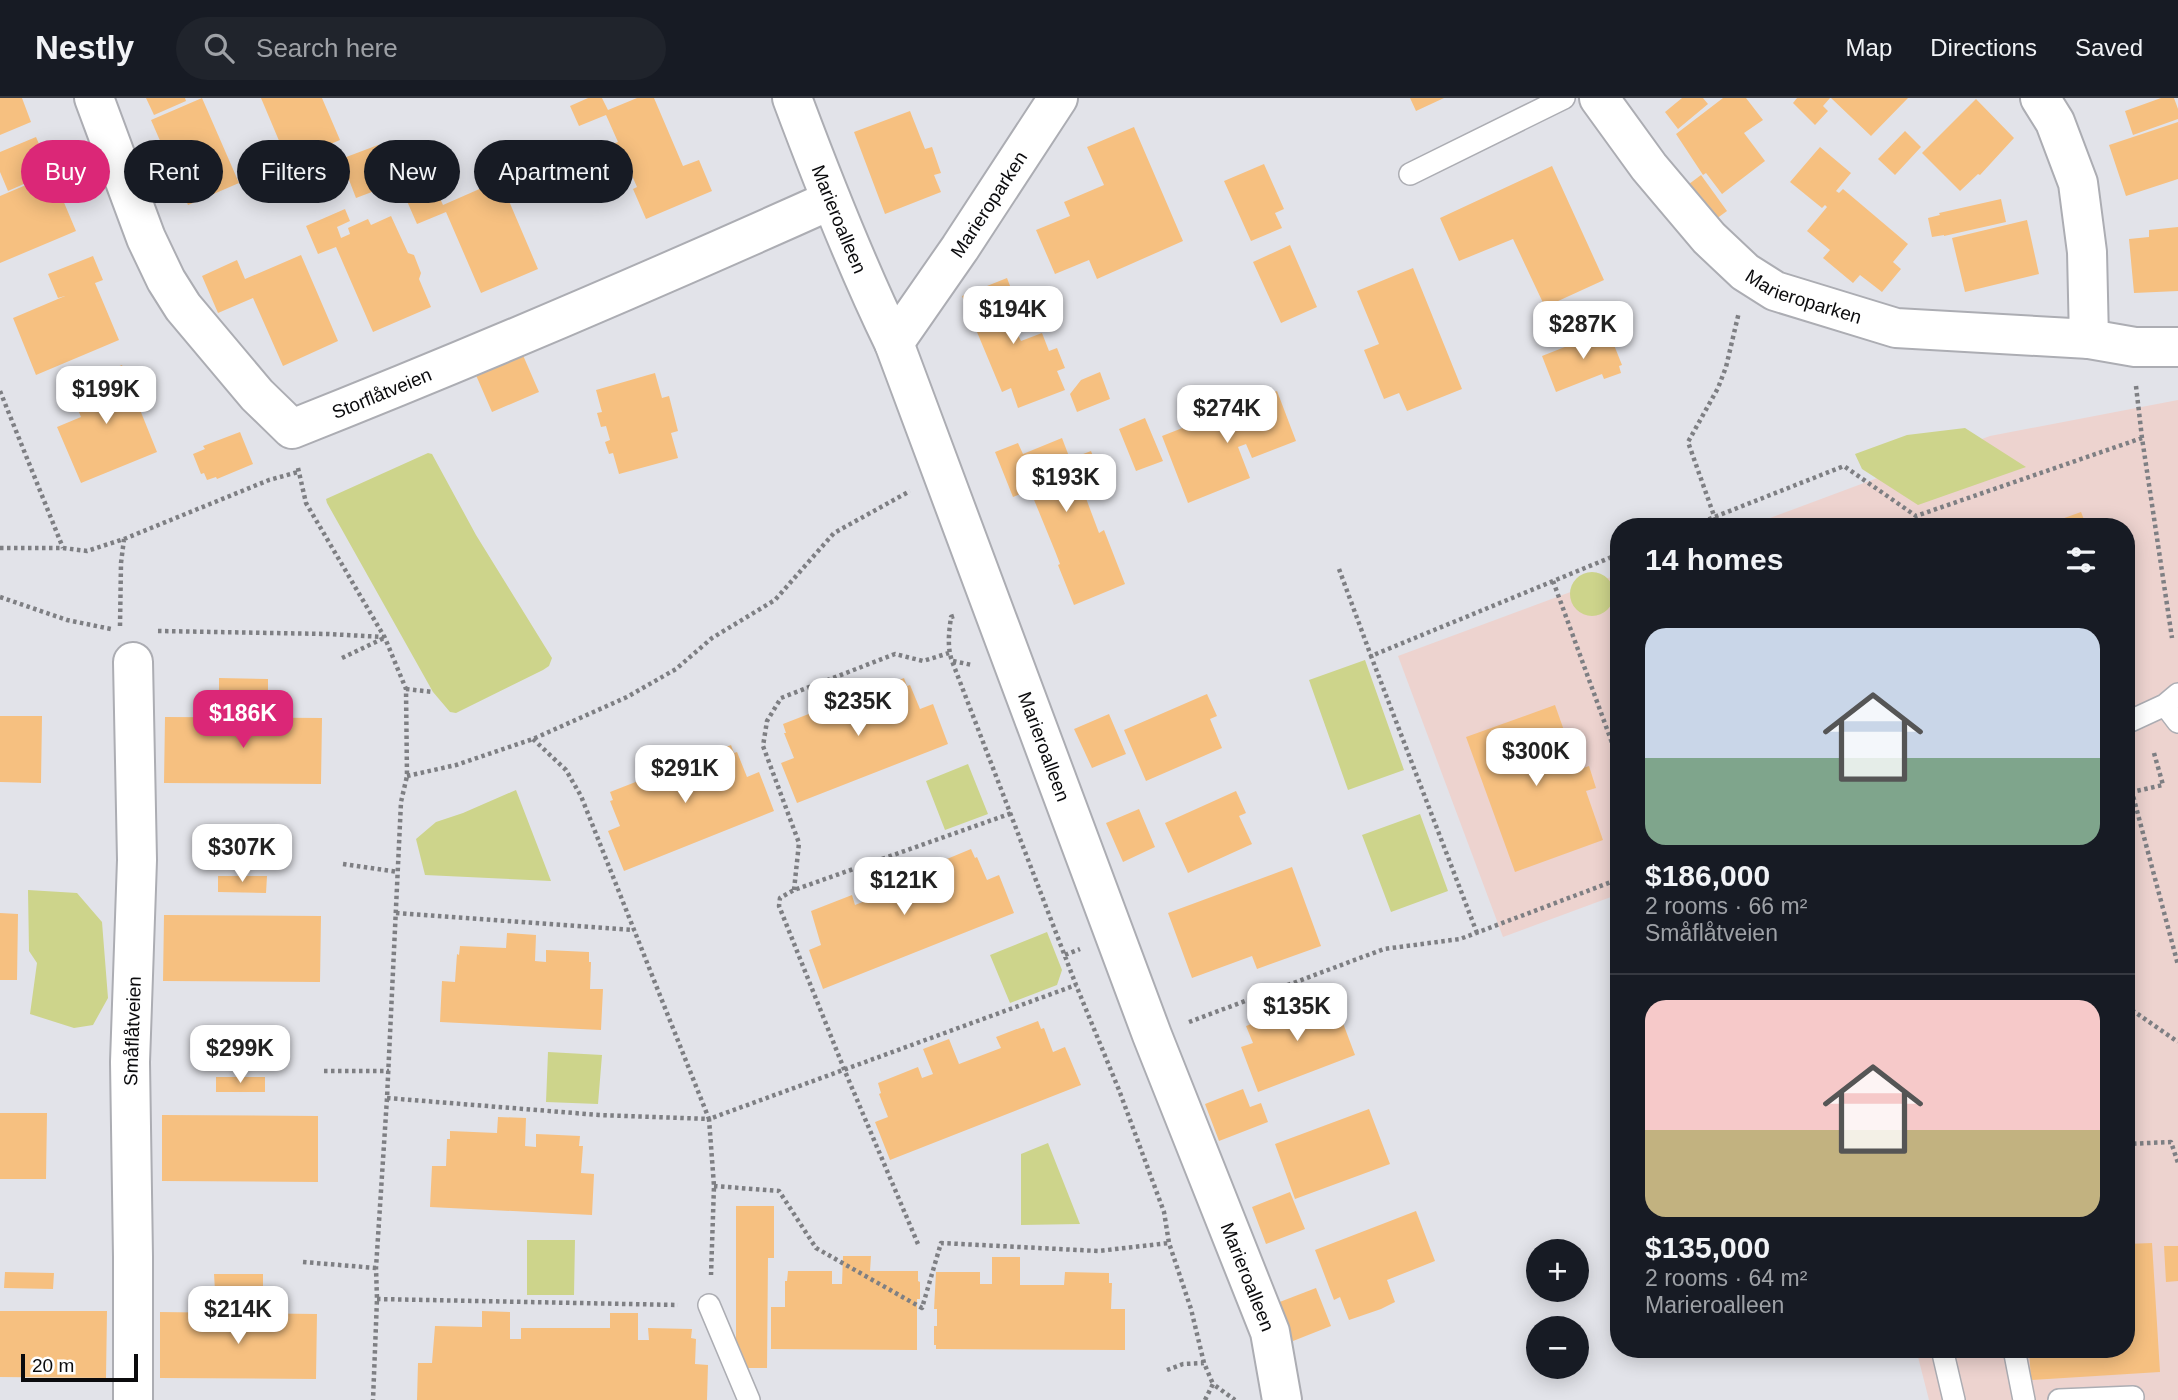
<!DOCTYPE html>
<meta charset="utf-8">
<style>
body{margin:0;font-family:Arial,sans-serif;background:#20242c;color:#f1f3f6;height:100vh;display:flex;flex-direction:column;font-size:26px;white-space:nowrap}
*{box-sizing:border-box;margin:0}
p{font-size:23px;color:#9ea1a6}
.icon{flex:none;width:38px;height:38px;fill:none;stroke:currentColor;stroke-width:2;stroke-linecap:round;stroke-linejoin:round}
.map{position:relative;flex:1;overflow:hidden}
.panel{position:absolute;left:1610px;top:420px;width:525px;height:840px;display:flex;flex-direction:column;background:#171b24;border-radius:28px;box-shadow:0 4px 18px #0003}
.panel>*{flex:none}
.guide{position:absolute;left:21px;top:42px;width:665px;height:63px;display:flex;gap:14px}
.fabs{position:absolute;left:1526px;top:1141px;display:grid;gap:14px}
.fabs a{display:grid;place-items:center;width:63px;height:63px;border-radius:50%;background:#171b24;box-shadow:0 4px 18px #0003;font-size:35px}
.scale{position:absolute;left:21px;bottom:18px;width:117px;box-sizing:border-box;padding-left:7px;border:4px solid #0b0b0d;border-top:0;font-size:19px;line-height:24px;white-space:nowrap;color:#0b0b0d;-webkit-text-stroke:5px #fff;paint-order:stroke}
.price{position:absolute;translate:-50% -60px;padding:0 16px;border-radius:14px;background:#fff;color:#222;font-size:23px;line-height:46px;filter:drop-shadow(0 2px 4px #0008)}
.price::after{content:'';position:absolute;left:50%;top:42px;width:21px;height:16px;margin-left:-10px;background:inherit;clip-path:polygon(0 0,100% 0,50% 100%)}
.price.selected{background:#db2777;color:#fff}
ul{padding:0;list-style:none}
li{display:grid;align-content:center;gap:14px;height:371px;padding:0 35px}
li+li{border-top:2px solid #363941}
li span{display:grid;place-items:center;height:217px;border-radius:21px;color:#555}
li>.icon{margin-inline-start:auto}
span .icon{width:126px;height:126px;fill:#fffc;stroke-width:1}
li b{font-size:30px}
h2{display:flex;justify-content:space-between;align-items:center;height:84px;padding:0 35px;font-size:30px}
.tag{padding:0 24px;border-radius:32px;background:#171b24;box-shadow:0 4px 18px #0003;font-size:24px;line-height:63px}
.tag.selected{background:#db2777;color:#fff}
header{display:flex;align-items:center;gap:42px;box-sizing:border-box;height:98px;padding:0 35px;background:#171b24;border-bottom:2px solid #363941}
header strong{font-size:33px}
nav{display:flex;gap:38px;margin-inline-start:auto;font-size:24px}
.search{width:490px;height:63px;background:#20242c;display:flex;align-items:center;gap:18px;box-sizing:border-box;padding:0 24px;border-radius:38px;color:#9ea1a6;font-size:26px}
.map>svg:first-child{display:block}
.commercial{fill:#edd3cf}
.green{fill:#cdd48b}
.building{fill:#f6c080}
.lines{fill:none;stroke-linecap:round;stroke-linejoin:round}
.service-casing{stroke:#acadb3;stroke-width:24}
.minor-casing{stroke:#acadb3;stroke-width:42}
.path{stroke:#7e7f83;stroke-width:4.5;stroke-dasharray:3.5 3.5;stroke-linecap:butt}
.service{stroke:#fff;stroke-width:21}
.minor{stroke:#fff;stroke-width:38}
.labels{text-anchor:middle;stroke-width:7;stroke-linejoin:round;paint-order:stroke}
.street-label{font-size:19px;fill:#0b0b0d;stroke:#fff}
</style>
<header>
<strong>Nestly</strong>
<div class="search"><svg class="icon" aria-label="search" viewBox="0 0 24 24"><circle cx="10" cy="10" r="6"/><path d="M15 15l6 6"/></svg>Search here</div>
<nav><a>Map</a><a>Directions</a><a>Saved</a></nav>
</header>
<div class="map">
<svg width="2178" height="1302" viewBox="0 0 2178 1302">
<rect width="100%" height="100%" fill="#e2e3e9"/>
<path class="commercial" d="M 2178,302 L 2178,1302 L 1929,1302 L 1916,1251 L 2126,1251 L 2126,429 L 1746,429 L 1990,338 Z
M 1619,476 L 1619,796 L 1503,839 L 1398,558 Z"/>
<path class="green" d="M 1965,330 L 2026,369 L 1918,407 L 1862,371 L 1855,356 L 1907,337 Z
M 428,355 L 432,356 L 476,437 L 552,560 L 549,568 L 543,572 L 456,615 L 450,614 L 433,594 L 327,405 L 326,401 Z
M1570 496a22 22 0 1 1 44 0a22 22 0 1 1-44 0Z
M 1365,562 L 1404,672 L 1348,692 L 1309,582 Z
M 968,666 L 988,716 L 945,732 L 926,683 Z
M 516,692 L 551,783 L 425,777 L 416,741 L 436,724 L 463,715 Z
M 1420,716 L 1448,793 L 1391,814 L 1362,737 Z
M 28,792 L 77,795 L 102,824 L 108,900 L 93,927 L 74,930 L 30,916 L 37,865 L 29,853 Z
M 1047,834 L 1062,872 L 1057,887 L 1010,905 L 990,857 Z
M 548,954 L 602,957 L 598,1006 L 546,1004 Z
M 1048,1045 L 1080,1126 L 1021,1127 L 1021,1056 Z
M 527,1142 L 575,1142 L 574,1197 L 527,1197 Z"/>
<path class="building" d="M 0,0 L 22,0 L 31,24 L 0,37 Z
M 146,0 L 185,0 L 186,3 L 154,17 Z
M 202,0 L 239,85 L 188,107 L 151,22 Z
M 261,0 L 322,0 L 340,42 L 288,64 Z
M 588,0 L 602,0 L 608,12 L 637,0 L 654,0 L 683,68 L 699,62 L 712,93 L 646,121 L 633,91 L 637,89 L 623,57 L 620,59 L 615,45 L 618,44 L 606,17 L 579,28 L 570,8 Z
M 1410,0 L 1444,0 L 1416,13 Z
M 1682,0 L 1703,0 L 1708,6 L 1678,31 L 1665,14 Z
M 1723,0 L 1746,0 L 1763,22 L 1744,35 L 1765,63 L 1722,96 L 1706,75 L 1703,77 L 1676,36 Z
M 1797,0 L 1830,0 L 1823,8 L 1828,13 L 1815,27 L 1793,5 Z
M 1831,0 L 1908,0 L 1871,38 Z
M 2161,0 L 2174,0 L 2178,11 L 2178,21 L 2133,37 L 2125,13 Z
M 1976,1 L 2014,40 L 1980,77 L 1978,76 L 1960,93 L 1922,55 Z
M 910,13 L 925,51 L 932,49 L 941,75 L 934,77 L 941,94 L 885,116 L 854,34 Z
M 2178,24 L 2178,81 L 2126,98 L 2109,47 Z
M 1134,29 L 1183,143 L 1097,181 L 1089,162 L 1055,176 L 1036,132 L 1070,118 L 1064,104 L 1104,87 L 1087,49 Z
M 1905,33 L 1921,49 L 1895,77 L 1878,61 Z
M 36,39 L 51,74 L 8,93 L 0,74 L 0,54 Z
M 378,47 L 393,86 L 356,100 L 341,61 Z
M 1820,49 L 1851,75 L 1836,93 L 1839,95 L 1843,91 L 1908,146 L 1893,164 L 1901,171 L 1882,194 L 1860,177 L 1853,185 L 1823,160 L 1830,152 L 1807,133 L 1827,109 L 1825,107 L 1822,110 L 1790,84 Z
M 1264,66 L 1284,111 L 1275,115 L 1282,130 L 1251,143 L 1224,83 Z
M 1552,68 L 1604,182 L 1545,209 L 1513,141 L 1459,163 L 1440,120 Z
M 427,72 L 443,107 L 500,82 L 538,171 L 481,195 L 446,114 L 417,126 L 399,85 Z
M 52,76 L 76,133 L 0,165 L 0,98 Z
M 1701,77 L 1727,113 L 1716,121 L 1685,89 Z
M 2001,101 L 2006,124 L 1944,138 L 1944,137 L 1932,139 L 1928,120 L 1940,117 L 1939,115 Z
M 345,111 L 350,123 L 337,129 L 341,140 L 350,136 L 348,130 L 368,121 L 371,127 L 391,118 L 408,155 L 414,157 L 421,175 L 419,181 L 431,209 L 373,234 L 336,149 L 318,156 L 306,128 Z
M 2027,122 L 2039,176 L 1965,194 L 1952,140 Z
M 2178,129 L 2178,193 L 2134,195 L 2129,141 L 2149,139 L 2149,132 Z
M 1290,147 L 1317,209 L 1281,225 L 1253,164 Z
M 301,157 L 338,243 L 283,268 L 253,200 L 218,215 L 202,178 L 237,162 L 245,181 Z
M 93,158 L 103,182 L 95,185 L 119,242 L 36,277 L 13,220 L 65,198 L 58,200 L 48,176 Z
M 1413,170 L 1462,291 L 1407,313 L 1399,295 L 1384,301 L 1364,252 L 1379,246 L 1357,193 Z
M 1007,180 L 1025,227 L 1015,231 L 1021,243 L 1042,235 L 1049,253 L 1057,250 L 1065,270 L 1057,273 L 1065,292 L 1018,310 L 1011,290 L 1002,294 L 962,198 Z
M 1608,232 L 1622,267 L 1619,268 L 1621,275 L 1604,281 L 1602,276 L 1556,294 L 1542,258 Z
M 522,255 L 539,294 L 492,314 L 475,275 Z
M 122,267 L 157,354 L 81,385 L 57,329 L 81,319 L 69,289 Z
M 1100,274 L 1110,301 L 1077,314 L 1070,296 L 1081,282 Z
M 655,275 L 662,300 L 669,298 L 678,333 L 671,335 L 678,360 L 619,376 L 613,355 L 609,356 L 605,344 L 610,342 L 606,328 L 601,329 L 597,315 L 602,314 L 596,292 Z
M 1277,293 L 1296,343 L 1252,360 L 1246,346 L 1238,349 L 1250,380 L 1188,405 L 1162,338 Z
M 1145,320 L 1163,363 L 1136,373 L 1119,331 Z
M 240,334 L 253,366 L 217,381 L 216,379 L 207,382 L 204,375 L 201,376 L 193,356 L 205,351 L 203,348 Z
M 1062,340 L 1070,361 L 1091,353 L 1104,387 L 1084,395 L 1099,435 L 1104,432 L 1125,486 L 1074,507 L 1058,467 L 1060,466 L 1055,453 L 1030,392 L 1013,399 L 995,354 L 1018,345 L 1023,356 Z
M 2081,414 L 2087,429 L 2042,429 L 2042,428 Z
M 219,580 L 268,581 L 268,597 L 219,597 Z
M 904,580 L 907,588 L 910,587 L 920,611 L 933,606 L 948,646 L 797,705 L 781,665 L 794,660 L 784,635 L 786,635 L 783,626 L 824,610 L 829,622 L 838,618 L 829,592 L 855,582 L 861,597 Z
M 1207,596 L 1217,618 L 1210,621 L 1222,650 L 1146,683 L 1124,632 Z
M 1555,607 L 1578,672 L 1589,668 L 1596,690 L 1586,693 L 1603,742 L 1515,774 L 1466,639 Z
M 1109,616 L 1126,656 L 1092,670 L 1074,631 Z
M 0,618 L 42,618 L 41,685 L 0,684 Z
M 165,619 L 322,620 L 321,686 L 164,685 Z
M 731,647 L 734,655 L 737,654 L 747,679 L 759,674 L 774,713 L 624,773 L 608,733 L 620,728 L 610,703 L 613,702 L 610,694 L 651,678 L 656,689 L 665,686 L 655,660 L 681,650 L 687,664 Z
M 1236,693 L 1246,715 L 1239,718 L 1252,746 L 1188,775 L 1165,725 Z
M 1139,711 L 1155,749 L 1123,764 L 1106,725 Z
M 971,751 L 975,760 L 977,759 L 987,782 L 999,777 L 1014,815 L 823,891 L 809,852 L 821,847 L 811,813 L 852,797 L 855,807 L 865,803 L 856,780 L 883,769 L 892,792 L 933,776 L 930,768 Z
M 1292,769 L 1321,848 L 1257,871 L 1252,858 L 1192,880 L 1168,815 Z
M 218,778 L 267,778 L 266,795 L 218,794 Z
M 0,815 L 18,816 L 17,882 L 0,882 Z
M 164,817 L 321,818 L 320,884 L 163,883 Z
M 507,835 L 536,837 L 535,863 L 546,864 L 546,852 L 589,854 L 589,864 L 591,864 L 590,891 L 603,891 L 601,932 L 440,924 L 442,883 L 455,884 L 457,856 L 459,857 L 460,848 L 506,850 Z
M 1332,896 L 1355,957 L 1258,994 L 1241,949 L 1253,945 L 1246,928 Z
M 1038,923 L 1041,931 L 1044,930 L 1053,954 L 1065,949 L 1081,987 L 890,1062 L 875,1024 L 888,1019 L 879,996 L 881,995 L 878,985 L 918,969 L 922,980 L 933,976 L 923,951 L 949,941 L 959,966 L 1001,950 L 996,939 Z
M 216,979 L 265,979 L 265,994 L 216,994 Z
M 1243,991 L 1250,1009 L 1261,1005 L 1268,1024 L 1219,1043 L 1205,1006 Z
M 1369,1011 L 1390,1066 L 1295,1101 L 1275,1046 Z
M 0,1015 L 47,1015 L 46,1081 L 0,1081 Z
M 162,1017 L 318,1018 L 318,1084 L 162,1083 Z
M 498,1019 L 526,1020 L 525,1048 L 536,1049 L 536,1036 L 580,1038 L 579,1048 L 583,1048 L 581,1075 L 594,1076 L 592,1117 L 430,1109 L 432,1068 L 446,1068 L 447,1041 L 450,1041 L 450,1033 L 497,1035 Z
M 1290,1094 L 1305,1131 L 1266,1146 L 1252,1109 Z
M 736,1108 L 774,1108 L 774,1160 L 768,1160 L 767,1270 L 736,1270 Z
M 1416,1113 L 1435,1163 L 1387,1182 L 1395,1204 L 1381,1211 L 1349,1222 L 1340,1199 L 1334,1202 L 1315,1152 Z
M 2152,1145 L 2160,1274 L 2031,1282 L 2029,1251 L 2126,1251 L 2126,1146 Z
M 2164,1148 L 2178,1148 L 2178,1183 L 2166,1184 Z
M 843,1158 L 871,1158 L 870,1173 L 918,1173 L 918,1183 L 920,1184 L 920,1201 L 917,1201 L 917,1252 L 771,1251 L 771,1209 L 785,1209 L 785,1183 L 787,1183 L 788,1173 L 832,1173 L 832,1186 L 842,1186 Z
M 992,1159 L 1020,1159 L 1020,1187 L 1064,1187 L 1065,1174 L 1109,1175 L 1109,1185 L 1112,1185 L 1111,1211 L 1125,1211 L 1125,1252 L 936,1251 L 936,1247 L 934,1247 L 934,1228 L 937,1228 L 937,1211 L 934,1211 L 936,1174 L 980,1174 L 980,1186 L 992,1186 Z
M 5,1174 L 54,1175 L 53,1191 L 4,1190 Z
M 214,1176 L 263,1176 L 263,1192 L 215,1192 Z
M 1316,1190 L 1331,1228 L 1293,1243 L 1277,1205 Z
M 0,1213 L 107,1213 L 106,1280 L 0,1279 Z
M 482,1213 L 510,1214 L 510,1241 L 521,1241 L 521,1230 L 610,1230 L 610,1215 L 638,1215 L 638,1242 L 649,1242 L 648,1230 L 692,1231 L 691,1240 L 696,1241 L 695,1266 L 708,1267 L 707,1302 L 417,1302 L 418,1265 L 432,1265 L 435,1228 L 482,1229 Z
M 160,1214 L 317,1216 L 316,1281 L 160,1280 Z"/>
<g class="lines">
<g class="service-casing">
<path id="service" d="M 1410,76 L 1564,0
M 2165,607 L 2178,624
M 2126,625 L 2165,607 L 2178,596
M 709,1207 L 749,1302
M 1942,1251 L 1954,1302
M 2014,1251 L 2024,1302
M 2059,1302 L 2133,1299"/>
</g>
<g class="minor-casing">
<g id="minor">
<path id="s1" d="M 94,0 L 146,140 L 166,182 L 183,209 L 257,297 L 292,331 C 474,259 653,182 831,102"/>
<path id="s2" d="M 792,0 C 823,83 855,165 894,245 L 1152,937 L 1270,1234 L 1282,1302"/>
<path id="s3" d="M 1599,0 L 1649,69 L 1709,140 L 1745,174 L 1775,193 L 1896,230 L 2089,241 L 2087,154 L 2078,85 L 2055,24 L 2040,0"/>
<path d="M 2089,241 L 2135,249 L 2178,249"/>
<path id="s4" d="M 894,245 L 960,150 L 1058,0"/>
<path d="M 133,564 L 137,762 L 130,964 L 133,1159 L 133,1302"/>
</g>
</g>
<path class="path" d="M 2136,288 L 2142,340 L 2172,540
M 0,293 L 63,450
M 298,370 L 306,405 L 385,540 L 406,591 L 407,678 L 401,704 L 387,1000 L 376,1170 L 377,1201 L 373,1302
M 1689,429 L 1844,368 L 1916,418 L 2142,340
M 1718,429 L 1688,344 L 1718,290 L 1726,269 L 1739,214
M 0,450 L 63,450 L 87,453 L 124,441 L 269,382 L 298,374
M 1339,471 L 1371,558
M 1553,483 L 1619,664
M 0,499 L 67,522 L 111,531
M 954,518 L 951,519 C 949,534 947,549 952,563 L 1076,887 L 1119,992 L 1164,1114 L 1169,1145 L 1191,1211 L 1204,1265 L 1213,1286
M 120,528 L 121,465 L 124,441
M 158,533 L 328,536 L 384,539
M 342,560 L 384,540
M 953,563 L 972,567
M 406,591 L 433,594
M 533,641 L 566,672 L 581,698 L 709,1021 L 1076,887
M 2154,655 L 2163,687 L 2132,694 L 2178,867
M 407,678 L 456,667 L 533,641 L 627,599 L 676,571 L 712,540 L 775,502 L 834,435 L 910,393
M 343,766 L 398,774
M 794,792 L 799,745 L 763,648 L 767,623 L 781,600 L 895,556 L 923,563 L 949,555
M 396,815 L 634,832
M 1477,835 L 1371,558 L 1619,456
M 1065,857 L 1080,851
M 2126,908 L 2178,944
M 1189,924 L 1384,851 L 1460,841 L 1619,781
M 324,973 L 389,973
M 387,1000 L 599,1017 L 709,1021 L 714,1088 L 711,1177
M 2126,1046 L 2171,1044 L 2178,1065
M 714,1088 L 779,1093 L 816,1150 L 922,1210 L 941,1145 L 1098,1153 L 1169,1145
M 918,1146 L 844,971 L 779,808 L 780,800 L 794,792 L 1012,715
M 303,1164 L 376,1170
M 377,1201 L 678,1207
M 1167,1272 L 1183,1266 L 1204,1265
M 1205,1302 L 1213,1286 L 1235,1302"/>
<use href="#service" class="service"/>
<use href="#minor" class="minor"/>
</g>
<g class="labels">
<g class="street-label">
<text dy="7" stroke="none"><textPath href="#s4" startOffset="168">Marieroparken</textPath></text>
<text dy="7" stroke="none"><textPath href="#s2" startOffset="130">Marieroalleen</textPath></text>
<text dy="7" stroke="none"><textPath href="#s3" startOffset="292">Marieroparken</textPath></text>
<text dy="7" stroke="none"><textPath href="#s1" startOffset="488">Storflåtveien</textPath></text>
<text dy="7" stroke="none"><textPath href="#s2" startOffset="696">Marieroalleen</textPath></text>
<text transform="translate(132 933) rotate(-88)" y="7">Småflåtveien</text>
<text dy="7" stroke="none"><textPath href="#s2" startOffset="1264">Marieroalleen</textPath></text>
</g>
</g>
</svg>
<div class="fabs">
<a>+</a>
<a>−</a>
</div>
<div class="scale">20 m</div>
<b class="price" style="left:1013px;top:248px">$194K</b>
<b class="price" style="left:1583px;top:263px">$287K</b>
<b class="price" style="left:106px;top:328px">$199K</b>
<b class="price" style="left:1227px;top:347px">$274K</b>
<b class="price" style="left:1066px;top:416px">$193K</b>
<b class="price" style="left:858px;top:640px">$235K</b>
<b class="price selected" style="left:243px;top:652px">$186K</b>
<b class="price" style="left:1536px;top:690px">$300K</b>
<b class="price" style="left:685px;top:707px">$291K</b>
<b class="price" style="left:242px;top:786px">$307K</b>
<b class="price" style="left:904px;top:819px">$121K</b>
<b class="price" style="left:1297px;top:945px">$135K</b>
<b class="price" style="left:240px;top:987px">$299K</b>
<b class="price" style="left:238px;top:1248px">$214K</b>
<div class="guide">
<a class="tag selected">Buy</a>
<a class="tag">Rent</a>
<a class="tag">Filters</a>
<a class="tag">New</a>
<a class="tag">Apartment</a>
</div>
<section class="panel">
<h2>14 homes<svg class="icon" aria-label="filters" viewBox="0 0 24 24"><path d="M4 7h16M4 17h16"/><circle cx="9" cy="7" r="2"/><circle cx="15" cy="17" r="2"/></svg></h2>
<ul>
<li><span style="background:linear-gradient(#c9d6e8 60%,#7fa58c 0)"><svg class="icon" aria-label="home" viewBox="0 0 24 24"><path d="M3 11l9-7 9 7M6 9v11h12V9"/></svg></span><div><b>$186,000</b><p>2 rooms · 66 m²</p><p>Småflåtveien</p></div></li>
<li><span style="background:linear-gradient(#f6c9c9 60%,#c2b280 0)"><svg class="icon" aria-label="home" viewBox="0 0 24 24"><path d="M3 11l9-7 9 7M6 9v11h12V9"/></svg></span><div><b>$135,000</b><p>2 rooms · 64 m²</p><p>Marieroalleen</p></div></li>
</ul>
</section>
</div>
